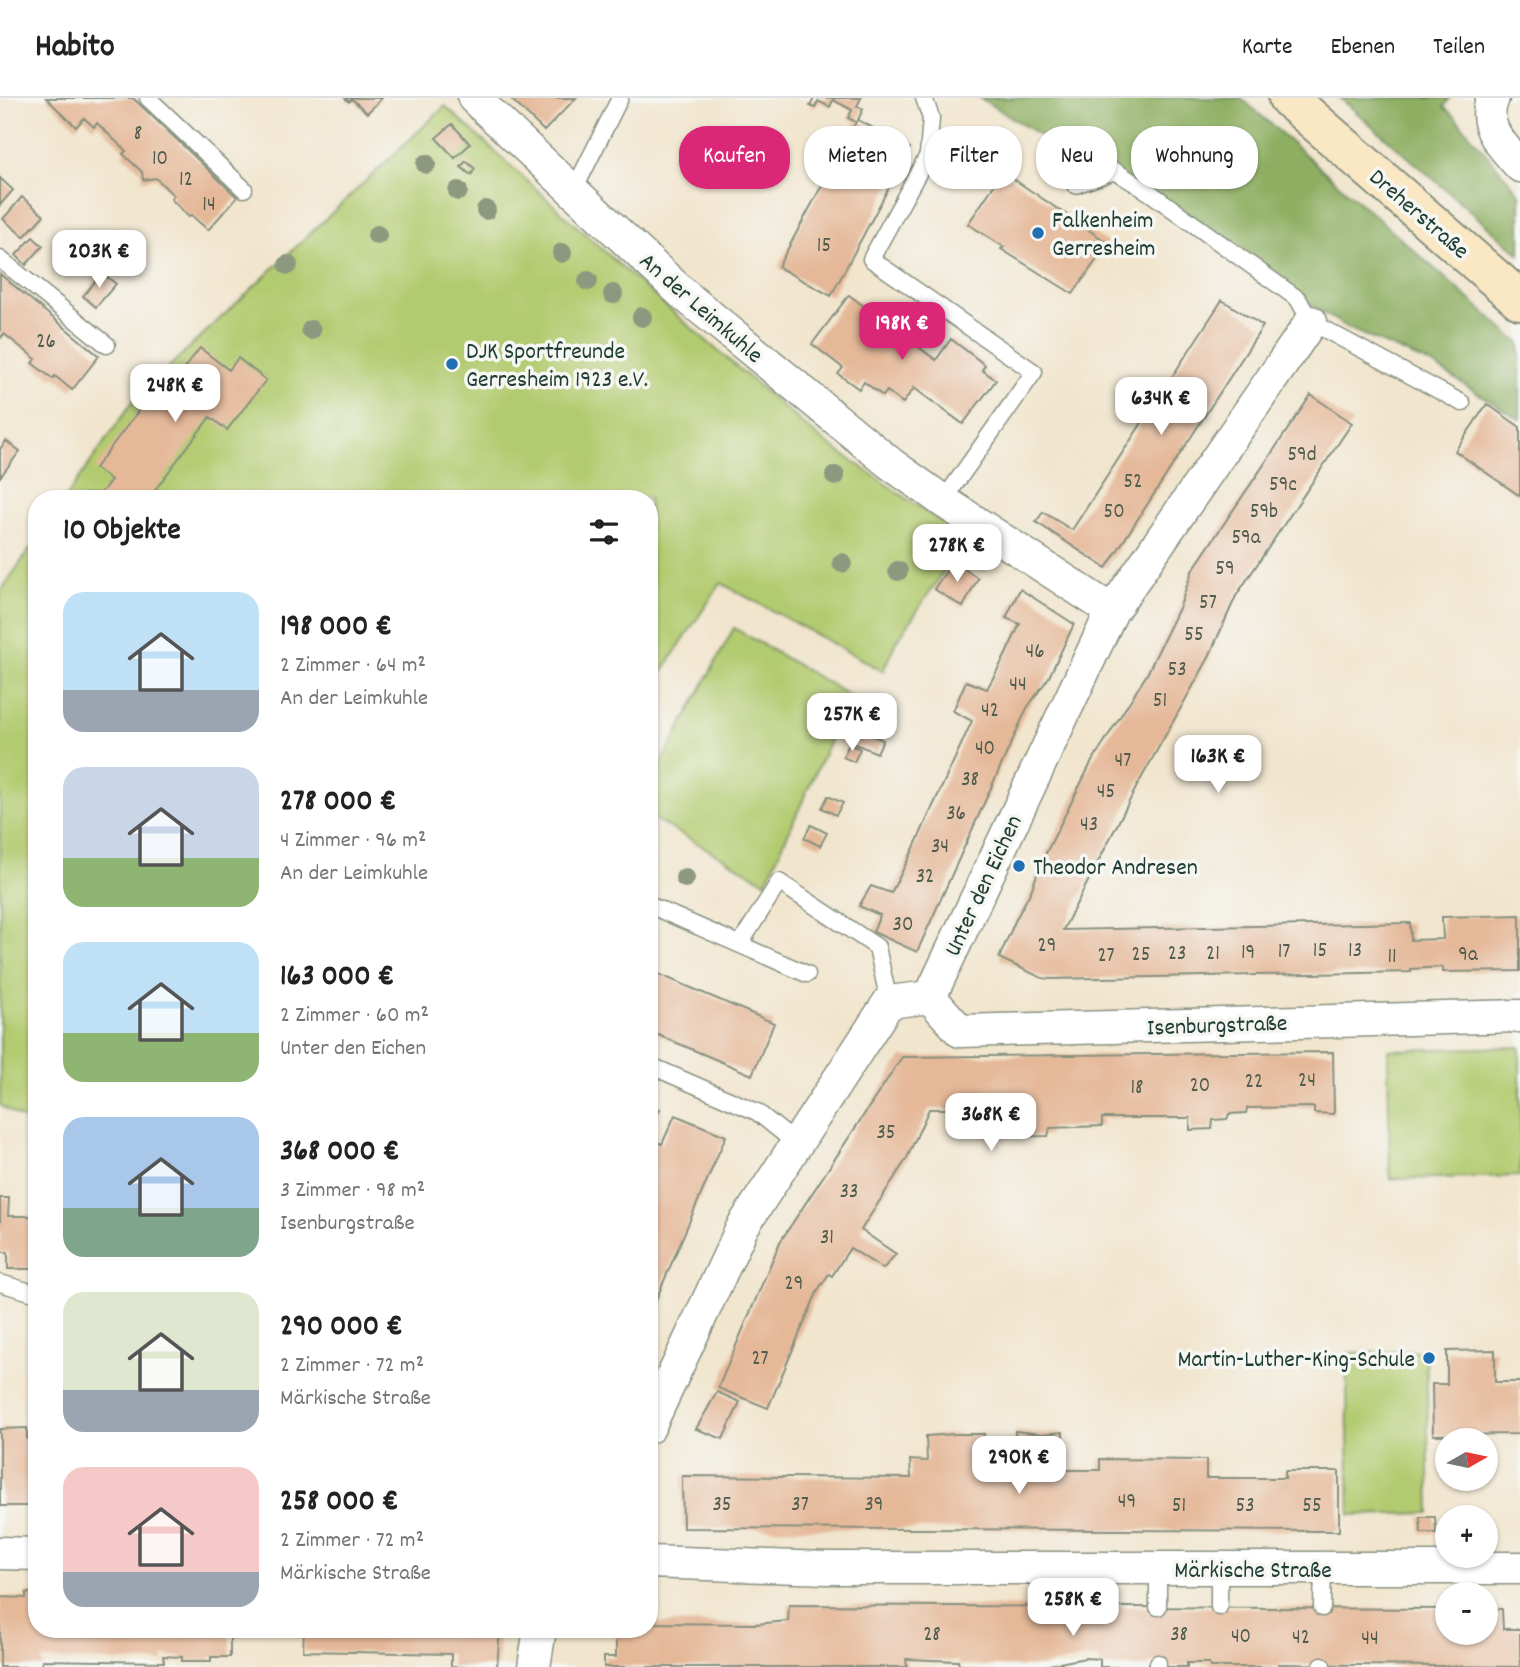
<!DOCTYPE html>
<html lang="de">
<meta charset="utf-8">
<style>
body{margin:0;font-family:Dekko,sans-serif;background:#f2f2f2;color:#222;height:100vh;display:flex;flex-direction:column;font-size:26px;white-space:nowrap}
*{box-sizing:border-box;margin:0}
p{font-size:23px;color:#767676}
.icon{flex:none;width:38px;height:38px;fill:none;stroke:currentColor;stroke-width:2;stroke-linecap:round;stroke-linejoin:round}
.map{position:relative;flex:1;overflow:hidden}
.side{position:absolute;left:28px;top:392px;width:630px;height:1148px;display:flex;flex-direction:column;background:#fff;border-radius:28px;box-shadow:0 2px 5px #0004}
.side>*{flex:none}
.top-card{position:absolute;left:679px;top:28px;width:665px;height:63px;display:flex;gap:14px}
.needle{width:46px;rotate:81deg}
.controls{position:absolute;left:1435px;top:1330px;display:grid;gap:14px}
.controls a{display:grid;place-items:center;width:63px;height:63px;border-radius:50%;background:#fff;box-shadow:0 2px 5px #0004;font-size:35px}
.price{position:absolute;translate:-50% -60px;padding:0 16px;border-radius:14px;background:#fff;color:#222;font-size:23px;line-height:46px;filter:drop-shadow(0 2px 4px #0008)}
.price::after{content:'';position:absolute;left:50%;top:42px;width:21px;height:16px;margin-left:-10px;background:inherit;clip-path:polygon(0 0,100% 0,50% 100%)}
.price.current{background:#db2777;color:#fff}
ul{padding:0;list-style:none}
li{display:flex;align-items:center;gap:21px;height:175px;padding:0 35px}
li span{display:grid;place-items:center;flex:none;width:196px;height:140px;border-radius:21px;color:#555}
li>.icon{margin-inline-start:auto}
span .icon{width:84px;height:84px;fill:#fffc;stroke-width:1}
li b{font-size:30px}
h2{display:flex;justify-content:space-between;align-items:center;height:84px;padding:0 35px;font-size:30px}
.chip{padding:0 24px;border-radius:28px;background:#fff;box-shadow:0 2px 5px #0004;font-size:24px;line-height:63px}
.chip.current{background:#db2777;color:#fff}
header{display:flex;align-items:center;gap:42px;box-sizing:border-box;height:98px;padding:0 35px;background:#fff;border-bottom:2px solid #e0e0e0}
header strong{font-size:33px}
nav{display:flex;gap:38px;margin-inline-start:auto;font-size:24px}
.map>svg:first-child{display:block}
.green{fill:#b3cb70;stroke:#698452;stroke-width:2}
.forest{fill:#8eaf62;stroke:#56764b;stroke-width:2}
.building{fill:#e5b898}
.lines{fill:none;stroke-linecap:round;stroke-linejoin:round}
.service-casing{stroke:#889180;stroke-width:19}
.minor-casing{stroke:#889180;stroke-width:35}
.secondary-casing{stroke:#889180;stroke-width:42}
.service{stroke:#fff;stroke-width:16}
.minor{stroke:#fff;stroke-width:32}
.secondary{stroke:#fae7c3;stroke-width:38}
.tree{fill:#8e987f}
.poi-dot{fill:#1f6fb2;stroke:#f6f6f2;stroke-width:2.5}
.labels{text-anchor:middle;stroke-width:7;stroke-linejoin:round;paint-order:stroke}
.number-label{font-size:21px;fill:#505c4d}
.street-label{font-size:24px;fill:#1f3d34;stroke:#f6f6f2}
.poi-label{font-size:24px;fill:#1f3d34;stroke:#f6f6f2;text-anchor:start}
</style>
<header>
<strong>Habito</strong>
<nav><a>Karte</a><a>Ebenen</a><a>Teilen</a></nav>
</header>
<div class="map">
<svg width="1520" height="1569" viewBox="0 0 1520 1569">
<rect width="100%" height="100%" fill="#f6f6f2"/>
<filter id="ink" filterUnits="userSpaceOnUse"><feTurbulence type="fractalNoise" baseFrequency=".0143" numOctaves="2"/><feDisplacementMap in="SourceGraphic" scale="14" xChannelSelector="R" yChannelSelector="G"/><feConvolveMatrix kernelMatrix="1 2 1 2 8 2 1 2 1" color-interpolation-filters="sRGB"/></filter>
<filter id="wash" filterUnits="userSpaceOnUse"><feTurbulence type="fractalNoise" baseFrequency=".00686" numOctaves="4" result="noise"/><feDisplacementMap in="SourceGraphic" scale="28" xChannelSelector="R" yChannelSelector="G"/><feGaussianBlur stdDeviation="1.57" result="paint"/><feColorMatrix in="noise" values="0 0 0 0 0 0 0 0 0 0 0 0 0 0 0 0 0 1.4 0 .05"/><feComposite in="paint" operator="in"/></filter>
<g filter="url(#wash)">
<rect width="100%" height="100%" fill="#f1e5cd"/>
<path class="green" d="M 445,8 L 637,183 L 818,339 L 965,441 L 895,546 L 883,573 L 721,485 L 649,593 L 649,401 L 65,401 L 133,303 Z
M 37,441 L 37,1030 L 0,1007 L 0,494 Z
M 734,530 L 850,598 L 766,784 L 649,718 L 649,688 Z
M 1520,949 L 1520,1078 L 1390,1081 L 1388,952 Z
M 1426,1253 L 1430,1415 L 1350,1417 L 1346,1255 Z"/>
<path class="forest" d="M 980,0 L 1241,0 L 1520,246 L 1520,322 L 1435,268 L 1348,230 Z
M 1340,0 L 1450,0 L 1444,9 L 1456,20 L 1520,96 L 1520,156 Z"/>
<g id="blocks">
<path class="building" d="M 46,0 L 133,0 L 237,99 L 208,132 L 191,117 L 189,119 L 171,101 L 174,98 L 156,80 L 143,82 L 142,74 L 123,56 L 126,53 L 97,25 L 94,29 L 84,20 L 76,29 Z
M 345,0 L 382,0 L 367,15 L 352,1 L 349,4 Z
M 510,0 L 576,0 L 544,33 Z
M 812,0 L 861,0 L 857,8 L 863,11 L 858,22 L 910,50 L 831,198 L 778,169 L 856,24 L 848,20 L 852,12 L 833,2 L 830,9 L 818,3 L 815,10 L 810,8 L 814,1 Z
M 452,26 L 470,46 L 455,60 L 436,40 Z
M 466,63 L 475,71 L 471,77 L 461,69 Z
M 1003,74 L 1108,145 L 1073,196 L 1001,151 L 1004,149 L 968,126 Z
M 0,80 L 13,92 L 0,107 Z
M 22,99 L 44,117 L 24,139 L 3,121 Z
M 33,139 L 43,148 L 26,167 L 16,157 Z
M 102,175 L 116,186 L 96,209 L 83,198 Z
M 0,176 L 99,258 L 72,292 L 55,278 L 53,281 L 32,265 L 36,261 L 4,236 L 0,241 Z
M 849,197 L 936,262 L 951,241 L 985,267 L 982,272 L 996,282 L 963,326 L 914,290 L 903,305 L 887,293 L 883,298 L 864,284 L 859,291 L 838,276 L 843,270 L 812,246 Z
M 1222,202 L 1263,228 L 1106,470 L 1036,424 L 1043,414 L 1072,432 Z
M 200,250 L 229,272 L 238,260 L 266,282 L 227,332 L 210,319 L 148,401 L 96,401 L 111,382 L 95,370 L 162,282 L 171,288 Z
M 1311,297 L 1352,325 L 1236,498 L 1207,563 L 1137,688 L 1063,832 L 1410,825 L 1411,842 L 1443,841 L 1442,819 L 1520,817 L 1520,873 L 1443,874 L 1443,869 L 1411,871 L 1411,874 L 1050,881 L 1042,880 L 999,860 L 1016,821 L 1031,793 L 1042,763 L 1091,665 L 1147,576 L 1180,508 L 1192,473 Z
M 1487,306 L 1520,329 L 1520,398 L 1455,353 Z
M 6,343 L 20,353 L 0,379 L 0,351 Z
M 953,463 L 978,480 L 963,509 L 934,491 Z
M 1020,491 L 1074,526 L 1049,579 L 1027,610 L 917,854 L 873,834 L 880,817 L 859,808 L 871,788 L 891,795 L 912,754 L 972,623 L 953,613 L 966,583 L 987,591 L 1005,558 L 1020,526 L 1006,520 Z
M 858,632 L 883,642 L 877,655 L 853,645 Z
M 849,646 L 860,651 L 854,664 L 843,659 Z
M 828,698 L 843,705 L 836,717 L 822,710 Z
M 811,727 L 827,735 L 820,748 L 804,740 Z
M 649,872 L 774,925 L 752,977 L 649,933 Z
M 1333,954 L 1334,1016 L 1314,1015 L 1314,1009 L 1247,1010 L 1246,1015 L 1229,1016 L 1227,1021 L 1213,1022 L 1212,1031 L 1190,1032 L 1190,1020 L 1102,1020 L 1102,1028 L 1050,1030 L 1048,1038 L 979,1039 L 978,1020 L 951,1020 L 949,1011 L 929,1011 L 907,1060 L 861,1132 L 896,1156 L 883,1171 L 850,1150 L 832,1178 L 829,1176 L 818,1192 L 768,1310 L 718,1290 L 780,1144 L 902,959 Z
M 649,1007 L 660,1011 L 649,1035 Z
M 675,1017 L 726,1038 L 649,1218 L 649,1041 L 662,1046 Z
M 0,1100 L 9,1100 L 8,1118 L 37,1118 L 37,1171 L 8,1171 L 8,1154 L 0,1154 Z
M 1495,1252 L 1495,1284 L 1520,1284 L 1520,1336 L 1433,1337 L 1432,1286 L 1447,1286 L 1447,1253 Z
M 717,1294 L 740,1304 L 723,1341 L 696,1331 Z
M 27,1330 L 27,1341 L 37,1340 L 37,1395 L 31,1395 L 32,1408 L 0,1408 L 0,1331 Z
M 1015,1333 L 1042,1336 L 1063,1334 L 1062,1372 L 1100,1372 L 1100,1361 L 1206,1362 L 1206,1380 L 1285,1380 L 1285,1373 L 1339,1373 L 1339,1433 L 683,1430 L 682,1378 L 911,1380 L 910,1362 L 927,1363 L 926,1338 L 956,1336 L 984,1336 L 983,1367 L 1014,1367 Z
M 1420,1419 L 1435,1419 L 1436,1435 L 1421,1435 Z
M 26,1495 L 37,1495 L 37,1531 L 230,1531 L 230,1559 L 211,1559 L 211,1563 L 182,1563 L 182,1559 L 163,1558 L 164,1564 L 42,1562 L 42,1569 L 0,1569 L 0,1499 L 26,1500 Z
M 789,1507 L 1447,1511 L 1447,1535 L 1486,1535 L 1486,1511 L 1502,1511 L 1503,1531 L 1520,1531 L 1520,1569 L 1279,1566 L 1279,1569 L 1210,1569 L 1209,1565 L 1187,1565 L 1187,1569 L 1164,1569 L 1158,1565 L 1149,1565 L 1149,1569 L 1100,1569 L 1100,1561 L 1085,1560 L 1039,1569 L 959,1567 L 958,1563 L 906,1561 L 907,1569 L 604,1569 L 604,1559 L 616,1559 L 616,1531 L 649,1531 L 649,1525 L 755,1526 L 788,1523 Z
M 304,1531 L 500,1531 L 497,1569 L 451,1569 L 451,1556 L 303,1553 Z"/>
</g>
</g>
<g filter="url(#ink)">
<use href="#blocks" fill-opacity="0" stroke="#889180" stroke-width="2"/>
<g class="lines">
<g class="service-casing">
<path id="service" d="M 148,0 L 244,91
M 924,0 L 931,20 L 928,57 L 871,161 L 1034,274 L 943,403
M 1075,87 L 1115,73 L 1149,94 L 1298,201 L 1311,224 L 1462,305
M 573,94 L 620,0
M 0,161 L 107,247
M 649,807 L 807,876
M 740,846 L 779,784 L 877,849 L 889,904
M 649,967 L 757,1014 L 798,1047
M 0,1185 L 34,1195
M 1158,1471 L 1158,1509
M 1219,1509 L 1219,1471
M 1322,1510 L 1323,1471
M 1158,1569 L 1158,1565
M 1322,1569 L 1322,1567"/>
</g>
<g class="minor-casing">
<path id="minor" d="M 474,0 L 682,195 L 891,366 L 943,403 L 1112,513
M 1493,0 C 1480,28 1503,48 1520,68
M 930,899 L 960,933 L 1520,918
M 649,1329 L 743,1128 L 889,904 L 930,899 L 1112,513 L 1311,224
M 0,1455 L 37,1456
M 649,1464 L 828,1470 L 1520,1470
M 534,1569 L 540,1531"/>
</g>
<g class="secondary-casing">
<path id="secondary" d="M 1288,0 L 1520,202"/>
</g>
<use href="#service" class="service"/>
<use href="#minor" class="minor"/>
<use href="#secondary" class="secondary"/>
</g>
<g class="tree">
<circle cx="426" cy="66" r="10"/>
<circle cx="458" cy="93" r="10"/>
<circle cx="486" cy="112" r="10"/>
<circle cx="377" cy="137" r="10"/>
<circle cx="562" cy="155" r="10"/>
<circle cx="288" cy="167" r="10"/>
<circle cx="588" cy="183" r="10"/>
<circle cx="613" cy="196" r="10"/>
<circle cx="642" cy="219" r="10"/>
<circle cx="311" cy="232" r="10"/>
<circle cx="835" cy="378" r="10"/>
<circle cx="842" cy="465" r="10"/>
<circle cx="898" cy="473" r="10"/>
<circle cx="685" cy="780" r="10"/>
</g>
</g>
<g class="poi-dot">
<circle cx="1038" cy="135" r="7"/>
<circle cx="452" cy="266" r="7"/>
<circle cx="1019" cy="768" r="7"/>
<circle cx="1429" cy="1260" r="7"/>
</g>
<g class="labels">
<g class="number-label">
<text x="138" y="41">8</text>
<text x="160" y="66">10</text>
<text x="186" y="87">12</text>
<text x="209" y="112">14</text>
<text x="824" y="153">15</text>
<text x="46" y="249">26</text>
<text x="1302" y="362">59d</text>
<text x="1133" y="389">52</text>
<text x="1283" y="392">59c</text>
<text x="1114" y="419">50</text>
<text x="1264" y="419">59b</text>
<text x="1246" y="445">59a</text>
<text x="1225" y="476">59</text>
<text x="1208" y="510">57</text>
<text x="1194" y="542">55</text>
<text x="1035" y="559">46</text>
<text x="1177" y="577">53</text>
<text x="1018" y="592">44</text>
<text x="1160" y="608">51</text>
<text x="990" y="618">42</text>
<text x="985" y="656">40</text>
<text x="1123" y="668">47</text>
<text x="970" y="687">38</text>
<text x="1106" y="699">45</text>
<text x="956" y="721">36</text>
<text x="1089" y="732">43</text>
<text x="940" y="754">34</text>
<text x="925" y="784">32</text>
<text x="903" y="832">30</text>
<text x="1047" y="853">29</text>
<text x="1320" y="858">15</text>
<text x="1355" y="858">13</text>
<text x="1284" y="859">17</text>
<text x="1248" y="860">19</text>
<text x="1177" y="861">23</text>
<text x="1213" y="861">21</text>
<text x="1141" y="862">25</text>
<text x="1468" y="862">9a</text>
<text x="1106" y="863">27</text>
<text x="1392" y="864">11</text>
<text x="1307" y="988">24</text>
<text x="1254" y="989">22</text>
<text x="1200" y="993">20</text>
<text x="1137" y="995">18</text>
<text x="886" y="1040">35</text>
<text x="849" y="1099">33</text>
<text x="827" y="1145">31</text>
<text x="794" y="1191">29</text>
<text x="760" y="1266">27</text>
<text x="1127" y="1409">49</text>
<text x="722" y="1412">35</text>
<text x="800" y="1412">37</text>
<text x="874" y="1412">39</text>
<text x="1179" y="1413">51</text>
<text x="1245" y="1413">53</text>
<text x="1312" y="1413">55</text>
<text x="932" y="1542">28</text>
<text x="1179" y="1542">38</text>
<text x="1241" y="1544">40</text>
<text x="1301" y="1545">42</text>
<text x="1370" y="1546">44</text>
</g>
<g class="street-label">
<text transform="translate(1420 115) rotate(41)" y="8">Dreherstraße</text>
<text transform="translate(702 209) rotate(41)" y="8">An der Leimkuhle</text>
<text transform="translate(982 787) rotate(-65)" y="8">Unter den Eichen</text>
<text transform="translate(1217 926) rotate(-2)" y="8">Isenburgstraße</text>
<text x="1253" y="1479">Märkische Straße</text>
</g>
<g class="poi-label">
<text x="1052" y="129">Falkenheim<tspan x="1052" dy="28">Gerresheim</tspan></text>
<text x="466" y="260">DJK Sportfreunde<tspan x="466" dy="28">Gerresheim 1923 e.V.</tspan></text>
<text x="1033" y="776">Theodor Andresen</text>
<text x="1415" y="1268" text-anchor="end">Martin-Luther-King-Schule</text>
</g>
</g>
</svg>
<div class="controls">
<a><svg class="needle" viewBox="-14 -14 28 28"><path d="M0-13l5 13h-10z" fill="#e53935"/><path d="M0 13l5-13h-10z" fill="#767676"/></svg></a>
<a>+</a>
<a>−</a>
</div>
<b class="price" style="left:99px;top:192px">203K €</b>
<b class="price current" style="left:902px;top:264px">198K €</b>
<b class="price" style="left:175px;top:326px">248K €</b>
<b class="price" style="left:1161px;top:339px">634K €</b>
<b class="price" style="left:957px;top:486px">278K €</b>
<b class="price" style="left:852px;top:655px">257K €</b>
<b class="price" style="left:1218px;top:697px">163K €</b>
<b class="price" style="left:991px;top:1055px">368K €</b>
<b class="price" style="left:1019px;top:1398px">290K €</b>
<b class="price" style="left:1073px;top:1540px">258K €</b>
<div class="top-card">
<a class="chip current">Kaufen</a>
<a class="chip">Mieten</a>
<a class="chip">Filter</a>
<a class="chip">Neu</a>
<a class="chip">Wohnung</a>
</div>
<section class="side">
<h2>10 Objekte<svg class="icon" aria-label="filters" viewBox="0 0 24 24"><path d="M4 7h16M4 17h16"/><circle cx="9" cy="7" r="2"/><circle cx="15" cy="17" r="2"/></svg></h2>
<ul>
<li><span style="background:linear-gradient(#bfe0f5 70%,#9aa5b1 0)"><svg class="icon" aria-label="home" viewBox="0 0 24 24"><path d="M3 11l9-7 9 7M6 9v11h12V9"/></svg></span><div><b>198 000 €</b><p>2 Zimmer · 64 m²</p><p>An der Leimkuhle</p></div></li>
<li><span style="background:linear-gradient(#c9d6e8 65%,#8fb573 0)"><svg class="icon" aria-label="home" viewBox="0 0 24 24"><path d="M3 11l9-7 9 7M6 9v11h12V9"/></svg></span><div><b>278 000 €</b><p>4 Zimmer · 96 m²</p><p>An der Leimkuhle</p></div></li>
<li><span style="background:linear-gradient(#bfe0f5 65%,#8fb573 0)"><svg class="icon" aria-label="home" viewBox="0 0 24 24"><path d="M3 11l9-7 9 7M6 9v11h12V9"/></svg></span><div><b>163 000 €</b><p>2 Zimmer · 60 m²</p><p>Unter den Eichen</p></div></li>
<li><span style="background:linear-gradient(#a9c7e8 65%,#7fa58c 0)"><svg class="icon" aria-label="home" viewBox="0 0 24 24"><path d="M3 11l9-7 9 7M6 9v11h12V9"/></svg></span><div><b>368 000 €</b><p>3 Zimmer · 98 m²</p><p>Isenburgstraße</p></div></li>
<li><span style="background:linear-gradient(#dfe7d0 70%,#9aa5b1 0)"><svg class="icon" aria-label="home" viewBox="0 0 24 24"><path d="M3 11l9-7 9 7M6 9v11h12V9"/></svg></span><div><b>290 000 €</b><p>2 Zimmer · 72 m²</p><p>Märkische Straße</p></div></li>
<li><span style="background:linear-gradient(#f6c9c9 75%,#9aa5b1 0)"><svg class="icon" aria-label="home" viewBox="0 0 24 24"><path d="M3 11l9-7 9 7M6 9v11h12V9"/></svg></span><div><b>258 000 €</b><p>2 Zimmer · 72 m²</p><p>Märkische Straße</p></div></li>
</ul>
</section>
</div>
